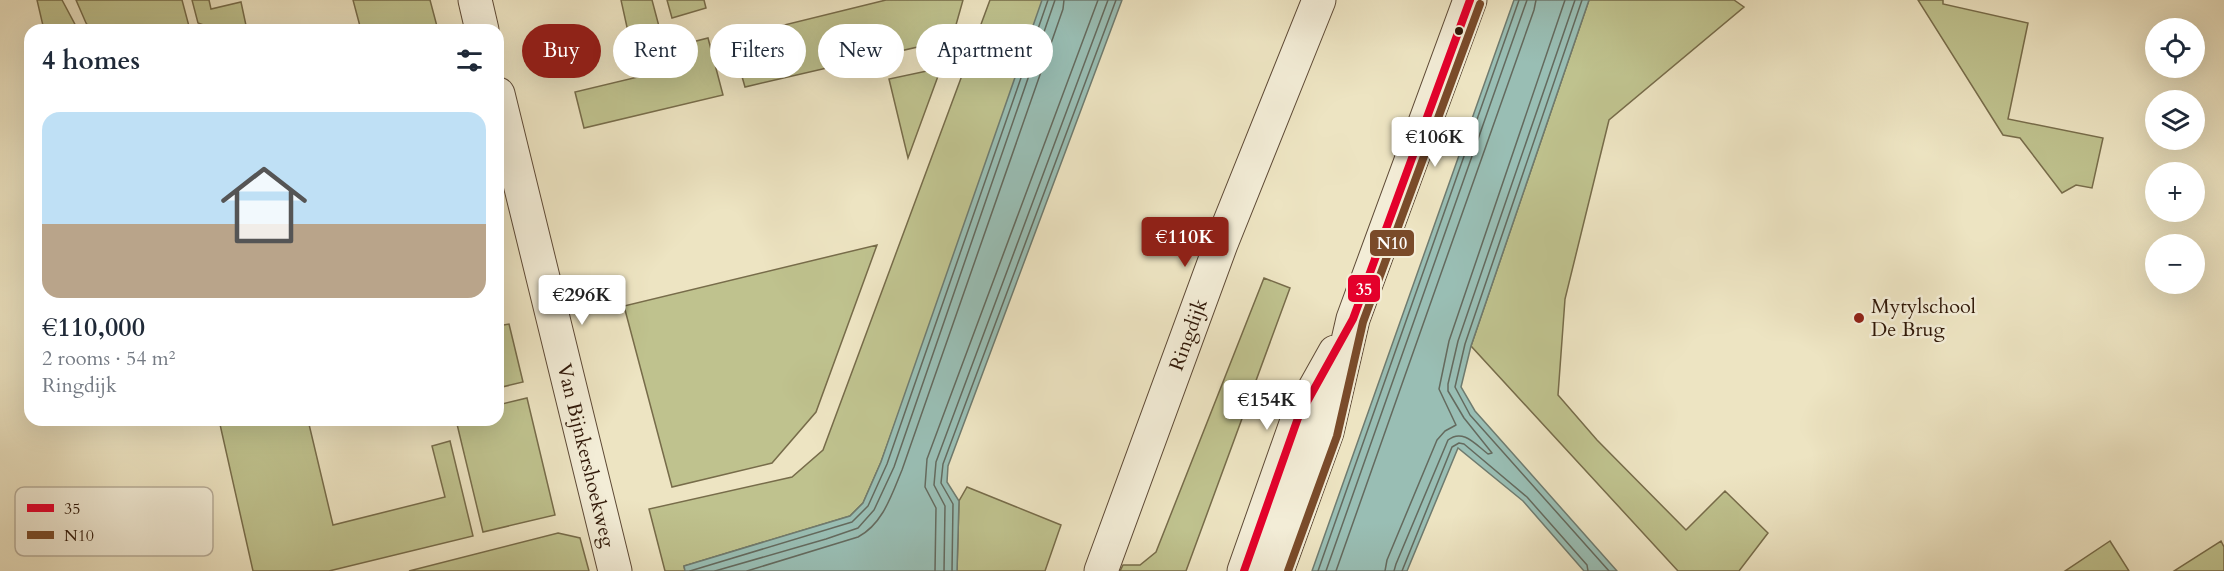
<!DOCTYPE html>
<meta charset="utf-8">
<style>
body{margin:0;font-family:Cardo,serif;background:#f6f6f7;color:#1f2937;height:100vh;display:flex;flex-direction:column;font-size:22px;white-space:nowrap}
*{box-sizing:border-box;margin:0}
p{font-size:20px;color:#747a83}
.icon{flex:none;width:33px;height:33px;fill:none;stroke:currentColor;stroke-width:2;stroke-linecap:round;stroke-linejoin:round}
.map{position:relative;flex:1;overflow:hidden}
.details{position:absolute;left:24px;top:24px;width:480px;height:402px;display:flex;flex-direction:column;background:#fff;border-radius:18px;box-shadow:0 6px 24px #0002}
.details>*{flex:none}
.top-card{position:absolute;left:522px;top:24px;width:570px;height:54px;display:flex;gap:12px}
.tools{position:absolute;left:2145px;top:18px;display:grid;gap:12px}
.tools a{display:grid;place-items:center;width:60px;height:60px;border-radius:50%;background:#fff;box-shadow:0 6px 24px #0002;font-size:30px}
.price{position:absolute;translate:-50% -51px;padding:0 14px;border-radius:6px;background:#fff;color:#222;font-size:20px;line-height:39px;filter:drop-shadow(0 2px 3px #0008)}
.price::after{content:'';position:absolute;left:50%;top:36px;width:18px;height:14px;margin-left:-9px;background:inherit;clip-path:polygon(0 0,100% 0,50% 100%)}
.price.current{background:#8f2418;color:#fff}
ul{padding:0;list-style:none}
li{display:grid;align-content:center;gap:12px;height:318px;padding:0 18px}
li+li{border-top:2px solid #e0e1e3}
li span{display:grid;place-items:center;height:186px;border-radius:18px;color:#555}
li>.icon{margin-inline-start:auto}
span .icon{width:108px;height:108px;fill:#fffc;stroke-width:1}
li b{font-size:26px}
h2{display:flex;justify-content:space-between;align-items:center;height:72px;padding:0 18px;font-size:26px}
.tag{padding:0 21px;border-radius:27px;background:#fff;box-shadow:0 6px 24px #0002;font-size:21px;line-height:54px}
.tag.current{background:#8f2418;color:#fff}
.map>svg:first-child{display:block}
.green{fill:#bfc28e;stroke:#776c4a;stroke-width:1.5}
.water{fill:#99beb4;stroke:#6f7b6f;stroke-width:1.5}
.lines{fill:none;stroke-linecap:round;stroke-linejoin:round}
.shore{stroke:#646a5e;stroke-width:1.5}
.minor-casing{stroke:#5e4a36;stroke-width:35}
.tertiary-casing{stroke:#5e4a36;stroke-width:35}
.minor{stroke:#f3edd7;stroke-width:33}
.tertiary{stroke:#f3edd7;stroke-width:33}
.bus-1-casing{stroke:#f3edd7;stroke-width:12}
.bus-2-casing{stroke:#f3edd7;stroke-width:12}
.bus-1{stroke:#e4002b;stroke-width:8}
.bus-2{stroke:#7a4b2a;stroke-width:8}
.bus-dot{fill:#2f1707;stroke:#f3edd7;stroke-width:2}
.poi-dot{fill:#8f2418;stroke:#f3edd7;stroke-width:2}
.labels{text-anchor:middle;stroke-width:5;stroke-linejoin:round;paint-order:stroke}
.poi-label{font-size:20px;fill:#2f1707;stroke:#f3edd7;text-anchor:start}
.street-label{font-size:20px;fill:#2f1707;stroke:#f3edd7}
.key{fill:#f3edd7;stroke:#b8ad99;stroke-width:1.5}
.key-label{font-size:16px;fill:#2f1707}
.line-badge{stroke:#f3edd7;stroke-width:2}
.badge-label{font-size:16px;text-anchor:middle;font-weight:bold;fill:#fff}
</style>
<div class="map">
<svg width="2224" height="571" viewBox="0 0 2224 571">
<rect width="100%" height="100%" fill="#ede4c2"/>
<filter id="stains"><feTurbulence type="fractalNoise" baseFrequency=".00333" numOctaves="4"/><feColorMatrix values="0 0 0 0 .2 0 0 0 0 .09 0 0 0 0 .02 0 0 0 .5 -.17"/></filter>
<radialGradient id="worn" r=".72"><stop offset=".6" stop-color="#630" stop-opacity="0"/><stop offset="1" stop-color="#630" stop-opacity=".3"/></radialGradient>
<path class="green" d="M 37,0 L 62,0 L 78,30 L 44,30 Z
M 76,0 L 182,0 L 190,30 L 91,30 L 86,23 Z
M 192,0 L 209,0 L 211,9 L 241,2 L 247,30 L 217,30 L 198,23 Z
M 353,0 L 430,0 L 438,30 L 361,30 Z
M 621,0 L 652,0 L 665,49 L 708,38 L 723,95 L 584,128 L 575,92 L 638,77 Z
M 667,0 L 704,0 L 706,8 L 672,18 Z
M 886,0 L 963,0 L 952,39 L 745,87 L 731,38 Z
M 990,0 L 1048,0 L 881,462 L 863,503 L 850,516 L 684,566 L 685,571 L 665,571 L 649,509 L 792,477 L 823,450 Z
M 1589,0 L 1734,0 L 1744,7 L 1609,120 L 1565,299 L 1558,395 L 1597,440 L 1686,530 L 1725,491 L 1768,533 L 1739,571 L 1678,571 L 1471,346 Z
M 1918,0 L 1943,0 L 1943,4 L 2028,23 L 2008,119 L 2103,138 L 2092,188 L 2076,185 L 2062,193 L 2020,138 L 2003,135 Z
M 941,68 L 908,158 L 889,79 Z
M 877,245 L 816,412 L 772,463 L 672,487 L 624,306 Z
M 1264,278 L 1290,288 L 1186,571 L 1120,571 L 1123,565 L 1140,565 L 1156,552 Z
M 509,324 L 523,382 L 498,388 L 498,326 Z
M 527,398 L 555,515 L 483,532 L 456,420 L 498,420 L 498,405 Z
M 219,420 L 308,420 L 333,525 L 445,497 L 432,446 L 450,441 L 473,536 L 329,571 L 253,571 Z
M 967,487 L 1061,525 L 1045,571 L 957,571 L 959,501 Z
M 558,533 L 580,538 L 589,571 L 409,571 Z
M 2110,541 L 2129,571 L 2065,571 Z
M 2221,541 L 2224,547 L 2224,571 L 2174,571 Z"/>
<path class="water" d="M 1042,0 L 1122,0 L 948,466 L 947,482 L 959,501 L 957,571 L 685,571 L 684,566 L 850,516 L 863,503 L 881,462 Z
M 1514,0 L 1589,0 L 1471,346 L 1461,387 L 1475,411 L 1617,571 L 1584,571 L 1523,501 L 1458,448 L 1407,571 L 1312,571 Z"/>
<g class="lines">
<path class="shore" d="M 1582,0 L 1465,344 L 1455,387 L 1470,415 L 1609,571
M 690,571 L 852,522 L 868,506 L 887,464 L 1048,0
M 715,571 L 826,539 L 858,528 L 874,510 L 894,467 L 1055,0
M 747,571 L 858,537 C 883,524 892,494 902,470 L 1063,9 L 1064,0
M 935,571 L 936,508 L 925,487 L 927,459 L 1098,0
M 944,571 L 945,506 L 934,485 L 936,462 L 1108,0
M 952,571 L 953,504 L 941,483 L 943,464 L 1116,0
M 1318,571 L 1519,0
M 1326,571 L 1527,0
M 1336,571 L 1534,10 L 1536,0
M 1385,571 L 1387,560 L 1437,440 L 1445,431 L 1456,425 L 1439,389 L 1449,341 L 1565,0
M 1394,571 L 1396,564 L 1448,440 C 1463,428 1476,445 1488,454 L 1492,453 L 1464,418 L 1448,391 L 1448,384 L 1458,341 L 1575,0
M 1402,571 L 1452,447 L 1459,443 L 1464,444 L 1527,497 L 1587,565 L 1588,571"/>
<g class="minor-casing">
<g id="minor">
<path d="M 475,0 L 482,30"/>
<path id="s1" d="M 498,94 L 615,571"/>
<path id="s2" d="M 1101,571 L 1221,244 L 1319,0"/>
</g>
</g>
<g class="tertiary-casing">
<path id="tertiary" d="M 1244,571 L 1298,418 L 1335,352
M 1277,571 L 1327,432 L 1353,319 L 1470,0"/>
</g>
<use href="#minor" class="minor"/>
<use href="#tertiary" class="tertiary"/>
<g class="bus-1-casing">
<path id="bus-1" d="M 1244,571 L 1298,418 L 1353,319 L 1470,0"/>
</g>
<g class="bus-2-casing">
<path id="bus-2" d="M 1288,571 L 1337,436 L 1363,322 L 1480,4"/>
</g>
<use href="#bus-1" class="bus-1"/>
<use href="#bus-2" class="bus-2"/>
</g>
<circle class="bus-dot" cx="1459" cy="31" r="5"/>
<circle class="poi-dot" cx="1859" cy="318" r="6"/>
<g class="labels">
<g class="poi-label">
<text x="1871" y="313">Mytylschool<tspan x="1871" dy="23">De Brug</tspan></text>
</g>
<g class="street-label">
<text dy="7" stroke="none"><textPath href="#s2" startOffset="252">Ringdijk</textPath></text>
<text dy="7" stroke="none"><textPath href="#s1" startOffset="372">Van Bijnkershoekweg</textPath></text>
</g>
</g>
<rect x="15" y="487" width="198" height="69" rx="9" class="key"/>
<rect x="27" y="504" width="27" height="8" fill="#e4002b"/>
<rect x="27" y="531" width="27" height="8" fill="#7a4b2a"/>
<g class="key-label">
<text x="64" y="514">35</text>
<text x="64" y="541">N10</text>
</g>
<g class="line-badge">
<rect x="1369" y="229" width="46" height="28" rx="6" fill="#7a4b2a"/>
<rect x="1347" y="274" width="34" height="29" rx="6" fill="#e4002b"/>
</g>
<g class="badge-label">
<text x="1392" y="249">N10</text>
<text x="1364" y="295">35</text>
</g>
<rect width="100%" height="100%" filter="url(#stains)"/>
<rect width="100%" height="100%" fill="url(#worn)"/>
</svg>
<div class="tools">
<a><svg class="icon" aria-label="locate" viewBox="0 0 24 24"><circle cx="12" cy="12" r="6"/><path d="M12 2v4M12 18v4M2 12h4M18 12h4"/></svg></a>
<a><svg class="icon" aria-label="layers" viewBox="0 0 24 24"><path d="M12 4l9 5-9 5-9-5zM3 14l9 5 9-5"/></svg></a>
<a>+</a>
<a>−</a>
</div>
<b class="price" style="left:1435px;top:168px">€106K</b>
<b class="price current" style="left:1185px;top:268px">€110K</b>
<b class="price" style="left:582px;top:326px">€296K</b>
<b class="price" style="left:1267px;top:431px">€154K</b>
<div class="top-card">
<a class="tag current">Buy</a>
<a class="tag">Rent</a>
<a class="tag">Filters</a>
<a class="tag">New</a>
<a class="tag">Apartment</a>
</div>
<section class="details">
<h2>4 homes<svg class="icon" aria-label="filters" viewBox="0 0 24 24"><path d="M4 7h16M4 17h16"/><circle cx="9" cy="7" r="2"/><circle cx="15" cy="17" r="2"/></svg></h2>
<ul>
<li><span style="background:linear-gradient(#bfe0f5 60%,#b9a48a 0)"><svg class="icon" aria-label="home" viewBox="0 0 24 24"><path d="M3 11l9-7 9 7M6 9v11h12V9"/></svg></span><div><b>€110,000</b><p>2 rooms · 54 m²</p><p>Ringdijk</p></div></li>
</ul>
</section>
</div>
